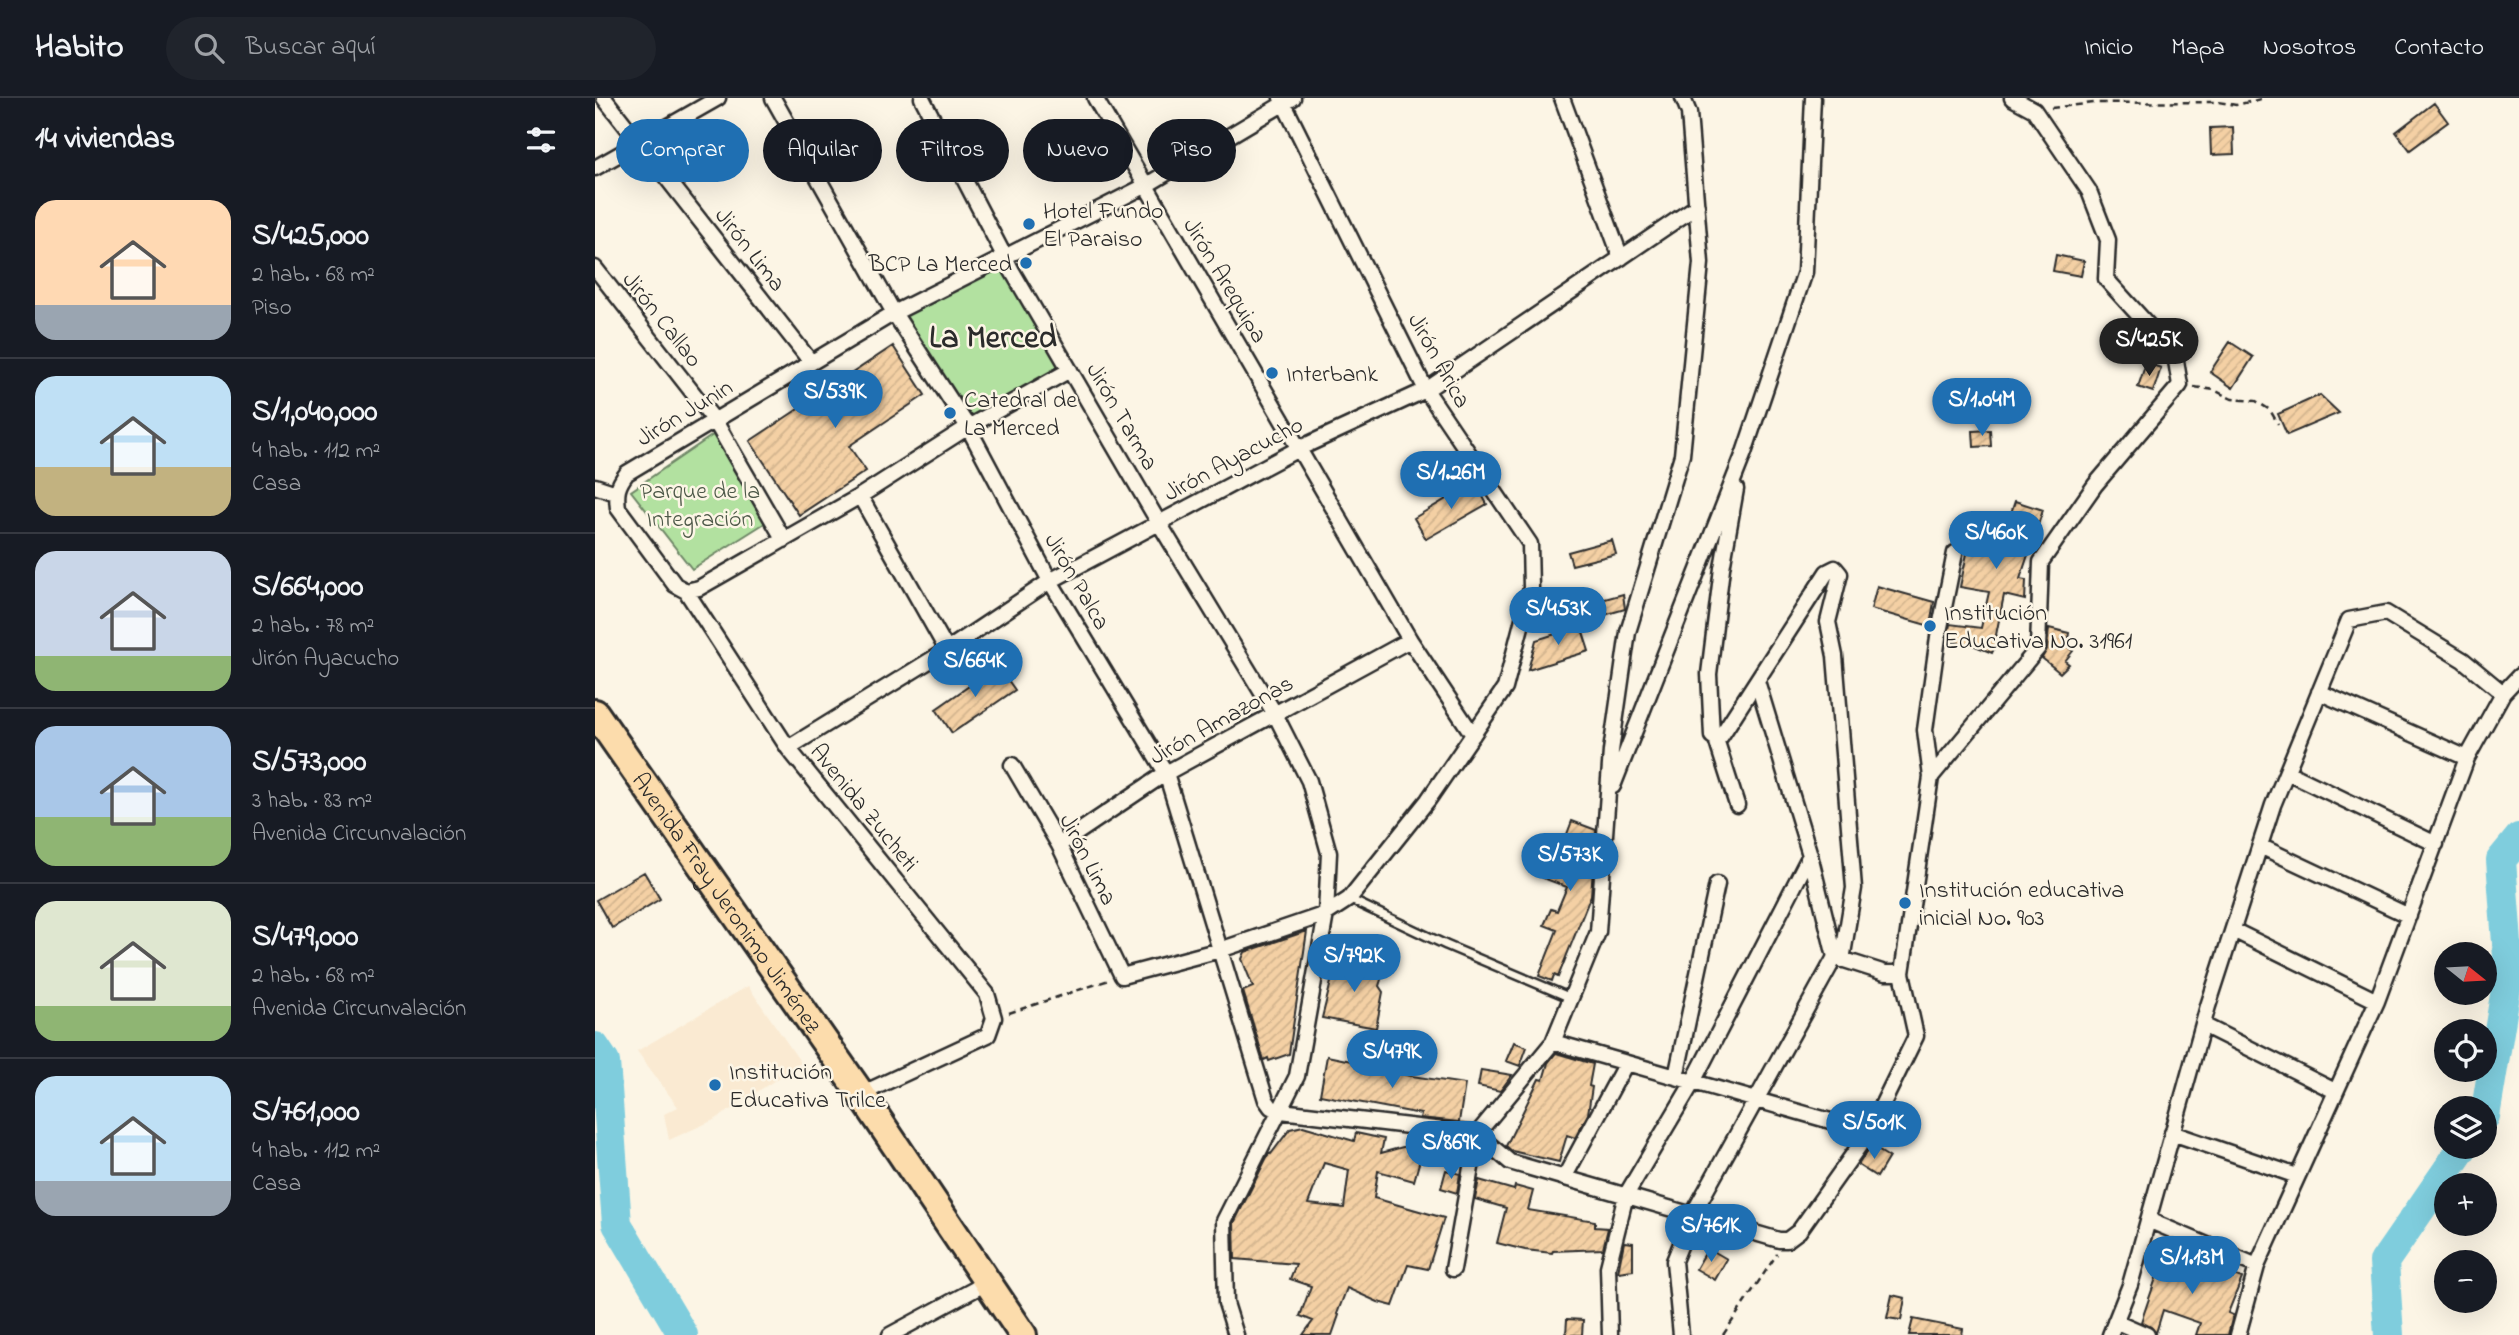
<!DOCTYPE html>
<html lang="es">
<meta charset="utf-8">
<style>
body{margin:0;font-family:"Indie Flower",sans-serif;background:#20242c;color:#f1f3f6;height:100vh;display:flex;flex-direction:column;font-size:26px;white-space:nowrap}
*{box-sizing:border-box;margin:0}
p{font-size:23px;color:#9ea1a6}
.icon{flex:none;width:38px;height:38px;fill:none;stroke:currentColor;stroke-width:2;stroke-linecap:round;stroke-linejoin:round}
.map{position:relative;flex:1;overflow:hidden}
.sheet{display:flex;flex-direction:column;background:#171b24;width:595px}
.sheet>*{flex:none}
.banner{position:absolute;left:21px;top:21px;width:665px;height:63px;display:flex;gap:14px}
.needle{width:46px;rotate:108deg}
.buttons{position:absolute;left:1839px;top:844px;display:grid;gap:14px}
.buttons a{display:grid;place-items:center;width:63px;height:63px;border-radius:50%;background:#171b24;box-shadow:0 7px 28px #0002;font-size:35px}
.price{position:absolute;translate:-50% -60px;padding:0 16px;border-radius:24px;background:#1f6fb2;color:#fff;font-size:23px;line-height:46px;filter:drop-shadow(0 2px 4px #0008)}
.price::after{content:'';position:absolute;left:50%;top:42px;width:21px;height:16px;margin-left:-10px;background:inherit;clip-path:polygon(0 0,100% 0,50% 100%)}
.price.active{background:#222;color:#fff}
ul{padding:0;list-style:none}
li{display:flex;align-items:center;gap:21px;height:175px;padding:0 35px}
li+li{border-top:2px solid #363941}
li span{display:grid;place-items:center;flex:none;width:196px;height:140px;border-radius:21px;color:#555}
li>.icon{margin-inline-start:auto}
span .icon{width:84px;height:84px;fill:#fffc;stroke-width:1}
li b{font-size:30px}
h2{display:flex;justify-content:space-between;align-items:center;height:84px;padding:0 35px;font-size:30px}
.tag{padding:0 24px;border-radius:32px;background:#171b24;box-shadow:0 7px 28px #0002;font-size:24px;line-height:63px}
.tag.active{background:#1f6fb2;color:#fff}
header{display:flex;align-items:center;gap:42px;box-sizing:border-box;height:98px;padding:0 35px;background:#171b24;border-bottom:2px solid #363941}
header strong{font-size:33px}
nav{display:flex;gap:38px;margin-inline-start:auto;font-size:24px}
.search{width:490px;height:63px;background:#20242c;display:flex;align-items:center;gap:18px;box-sizing:border-box;padding:0 24px;border-radius:38px;color:#9ea1a6;font-size:26px}
main{display:flex;flex:1;min-height:0}
.map>svg:first-child{display:block}
.built{fill:#faead2}
.green{fill:#b2e1a0;stroke:#6e8666;stroke-width:2}
.lines{fill:none;stroke-linecap:round;stroke-linejoin:round}
.river{stroke:#7fcddd;stroke-width:30}
.building{fill:url(#building-hatch);stroke:#2b2b2b;stroke-width:2;fill-rule:evenodd}
.lane-casing{stroke:#2b2b2b;stroke-width:12}
.street-casing{stroke:#2b2b2b;stroke-width:19}
.highway-casing{stroke:#2b2b2b;stroke-width:32}
.path{stroke:#2b2b2b;stroke-width:2.5;stroke-dasharray:7 5;stroke-linecap:butt}
.lane{stroke:#fcf5e5;stroke-width:7}
.street{stroke:#fcf5e5;stroke-width:14}
.highway{stroke:#fcdcac;stroke-width:26}
.poi-dot{fill:#1f6fb2;stroke:#fcf5e5;stroke-width:2.5}
.labels{text-anchor:middle;stroke-width:5;stroke-linejoin:round;paint-order:stroke}
.poi-label{font-size:24px;fill:#2b2b2b;stroke:#fcf5e5;text-anchor:start}
.street-label{font-size:24px;fill:#2b2b2b;stroke:#fcf5e5}
.park-label{font-size:24px;fill:#4d5848;stroke:#fcf5e5}
.district-label{font-size:32px;font-weight:bold;fill:#2b2b2b;stroke:#fcf5e5}
</style>
<header>
<strong>Habito</strong>
<div class="search"><svg class="icon" aria-label="search" viewBox="0 0 24 24"><circle cx="10" cy="10" r="6"/><path d="M15 15l6 6"/></svg>Buscar aquí</div>
<nav><a>Inicio</a><a>Mapa</a><a>Nosotros</a><a>Contacto</a></nav>
</header>
<main>
<section class="sheet">
<h2>14 viviendas<svg class="icon" aria-label="filters" viewBox="0 0 24 24"><path d="M4 7h16M4 17h16"/><circle cx="9" cy="7" r="2"/><circle cx="15" cy="17" r="2"/></svg></h2>
<ul>
<li><span style="background:linear-gradient(#ffd9b3 75%,#9aa5b1 0)"><svg class="icon" aria-label="home" viewBox="0 0 24 24"><path d="M3 11l9-7 9 7M6 9v11h12V9"/></svg></span><div><b>S/425,000</b><p>2 hab. · 68 m²</p><p>Piso</p></div></li>
<li><span style="background:linear-gradient(#bfe0f5 65%,#c2b280 0)"><svg class="icon" aria-label="home" viewBox="0 0 24 24"><path d="M3 11l9-7 9 7M6 9v11h12V9"/></svg></span><div><b>S/1,040,000</b><p>4 hab. · 112 m²</p><p>Casa</p></div></li>
<li><span style="background:linear-gradient(#c9d6e8 75%,#8fb573 0)"><svg class="icon" aria-label="home" viewBox="0 0 24 24"><path d="M3 11l9-7 9 7M6 9v11h12V9"/></svg></span><div><b>S/664,000</b><p>2 hab. · 78 m²</p><p>Jirón Ayacucho</p></div></li>
<li><span style="background:linear-gradient(#a9c7e8 65%,#8fb573 0)"><svg class="icon" aria-label="home" viewBox="0 0 24 24"><path d="M3 11l9-7 9 7M6 9v11h12V9"/></svg></span><div><b>S/573,000</b><p>3 hab. · 83 m²</p><p>Avenida Circunvalación</p></div></li>
<li><span style="background:linear-gradient(#dfe7d0 75%,#8fb573 0)"><svg class="icon" aria-label="home" viewBox="0 0 24 24"><path d="M3 11l9-7 9 7M6 9v11h12V9"/></svg></span><div><b>S/479,000</b><p>2 hab. · 68 m²</p><p>Avenida Circunvalación</p></div></li>
<li><span style="background:linear-gradient(#bfe0f5 75%,#9aa5b1 0)"><svg class="icon" aria-label="home" viewBox="0 0 24 24"><path d="M3 11l9-7 9 7M6 9v11h12V9"/></svg></span><div><b>S/761,000</b><p>4 hab. · 112 m²</p><p>Casa</p></div></li>
</ul>
</section>
<div class="map">
<svg width="1924" height="1237" viewBox="0 0 1924 1237">
<defs>
<pattern id="building-hatch" width="6" height="6" patternUnits="userSpaceOnUse" patternTransform="scale(1.75)"><rect width="6" height="6" fill="#f4d0a4"/><path d="M-1 1l2-2M0 6l6-6M5 7l2-2" fill="none" stroke="#d1b38d"/></pattern>
</defs>
<rect width="100%" height="100%" fill="#fcf5e5"/>
<filter id="ink" filterUnits="userSpaceOnUse"><feTurbulence type="fractalNoise" baseFrequency=".0143" numOctaves="2"/><feDisplacementMap in="SourceGraphic" scale="14" xChannelSelector="R" yChannelSelector="G"/><feConvolveMatrix kernelMatrix="1 2 1 2 8 2 1 2 1" color-interpolation-filters="sRGB"/></filter>
<g filter="url(#ink)">
<path class="built" d="M 153,888 L 206,965 L 121,1021 L 74,1042 L 69,1016 L 83,1009 L 42,953 Z"/>
<path class="green" d="M 410,159 L 475,272 L 373,329 L 299,215 Z
M 118,337 L 170,425 L 97,471 L 36,393 Z"/>
<g class="lines">
<path class="river" d="M 0,949 L 10,964 L 22,1126 L 88,1237
M 1890,1018 L 1914,873 L 1906,762 L 1924,740
M 1794,1237 L 1789,1164 L 1869,1048"/>
</g>
<path class="building" d="M 1839,5 L 1853,24 L 1815,52 L 1801,34 Z
M 1638,29 L 1639,56 L 1616,57 L 1615,30 Z
M 1461,157 L 1489,163 L 1486,178 L 1458,173 Z
M 1635,244 L 1658,259 L 1638,290 L 1615,274 Z
M 298,248 L 330,297 L 254,348 L 271,373 L 204,417 L 155,343 Z
M 1551,265 L 1566,270 L 1558,294 L 1543,289 Z
M 1725,297 L 1744,315 L 1692,337 L 1683,316 Z
M 1395,332 L 1396,348 L 1379,349 L 1378,333 Z
M 880,384 L 892,406 L 831,441 L 819,420 Z
M 1420,403 L 1448,412 L 1425,481 L 1431,482 L 1430,502 L 1409,497 L 1401,537 L 1404,539 L 1397,555 L 1378,547 L 1352,543 L 1355,526 L 1386,530 L 1394,494 L 1365,489 L 1374,446 L 1367,444 L 1374,426 L 1402,437 L 1409,419 L 1414,421 Z
M 1017,442 L 1021,456 L 977,467 L 973,454 Z
M 1282,488 L 1339,504 L 1335,528 L 1276,511 Z
M 1028,496 L 1030,511 L 992,522 L 988,507 Z
M 986,528 L 994,553 L 933,572 L 941,542 Z
M 1454,530 L 1474,535 L 1472,548 L 1478,553 L 1470,563 L 1474,566 L 1465,575 L 1447,560 L 1452,551 Z
M 403,568 L 420,592 L 357,635 L 341,611 Z
M 977,723 L 1001,732 L 996,797 L 963,879 L 959,877 L 957,883 L 944,878 L 962,832 L 949,827 L 956,811 L 962,813 L 972,789 L 948,780 L 954,762 L 961,765 Z
M 49,774 L 65,801 L 17,830 L 1,802 Z
M 712,833 L 694,956 L 674,963 L 673,960 L 669,962 L 648,893 L 658,889 L 647,861 L 650,854 Z
M 740,858 L 789,872 L 784,888 L 788,894 L 781,930 L 727,920 L 739,872 L 736,870 Z
M 919,944 L 932,949 L 925,968 L 911,963 Z
M 961,955 L 998,966 L 994,988 L 997,989 L 993,1016 L 980,1040 L 972,1037 L 964,1064 L 917,1053 L 911,1048 L 944,981 L 948,982 L 953,965 Z
M 732,958 L 810,974 L 810,977 L 870,986 L 864,1024 L 825,1020 L 826,1016 L 725,997 Z
M 886,972 L 917,977 L 905,993 L 883,988 Z
M 708,1028 L 759,1043 L 761,1035 L 789,1041 L 786,1055 L 815,1047 L 828,1051 L 819,1083 L 783,1073 L 779,1100 L 849,1120 L 833,1171 L 813,1167 L 798,1208 L 783,1204 L 752,1190 L 742,1216 L 744,1217 L 737,1237 L 708,1237 L 718,1223 L 705,1218 L 716,1188 L 695,1181 L 701,1166 L 640,1161 L 639,1125 L 674,1055 L 676,1056 L 695,1031 ZM 729,1065 L 754,1072 L 749,1110 L 713,1106 Z
M 1276,1048 L 1294,1059 L 1282,1079 L 1263,1067 Z
M 851,1072 L 865,1076 L 862,1095 L 846,1090 Z
M 884,1082 L 919,1092 L 920,1088 L 938,1093 L 933,1112 L 1000,1123 L 1000,1129 L 1013,1130 L 1008,1151 L 958,1153 L 957,1155 L 930,1152 L 902,1145 L 911,1110 L 880,1101 Z
M 1029,1144 L 1038,1145 L 1038,1172 L 1023,1174 Z
M 1113,1150 L 1132,1161 L 1120,1182 L 1101,1171 Z
M 1570,1154 L 1632,1177 L 1633,1175 L 1647,1180 L 1633,1215 L 1638,1217 L 1633,1237 L 1601,1237 L 1605,1225 L 1568,1212 L 1561,1235 L 1556,1229 L 1546,1224 Z
M 1297,1197 L 1310,1200 L 1306,1222 L 1292,1220 Z
M 972,1221 L 988,1222 L 987,1237 L 971,1237 Z
M 1318,1221 L 1368,1231 L 1367,1237 L 1314,1237 Z"/>
<g class="lines">
<g class="lane-casing">
<path id="lane" d="M 754,801 L 851,847 L 976,900"/>
</g>
<g class="street-casing">
<path id="street" d="M 9,0 L 216,264
M 178,0 L 299,215 L 373,329 L 455,483 L 571,675 L 671,1002 L 676,1009 L 686,1013 L 882,1036 L 958,944 L 1003,834 L 1016,653 L 1033,534 L 1087,357 L 1106,165 L 1094,15 L 1088,0
M 327,0 L 417,173 L 564,425 L 680,616 L 714,683 L 734,755 L 731,816 L 702,978 L 629,1123 L 631,1205 L 641,1237
M 500,0 L 815,542 L 878,637
M 967,0 L 1026,160
M 0,70 L 123,0
M 0,170 L 120,323 L 189,442
M 0,388 L 21,395
M 1141,391 L 1127,470 L 1114,576 L 1117,638 L 1121,641 L 1142,707
M 265,398 L 352,552
M 91,493 L 104,490 L 265,398 L 373,329 L 475,272
M 1162,583 L 1215,757 L 1240,859 L 1290,875 L 1307,875
M 1724,594 L 1872,660
M 1908,595 L 1924,578
M 1121,641 L 1126,638 L 1232,474 L 1240,470 L 1245,476 L 1233,524 L 1240,558 L 1259,790 L 1247,862
M 193,650 L 352,552 L 455,483 L 705,350 L 831,292 L 1102,108
M 417,667 L 464,747 L 527,878 L 625,852 L 731,816 L 754,801 L 833,702 L 910,590 L 936,490 L 935,446 L 831,292 L 686,0
M 1692,674 L 1841,746
M 1336,679 L 1443,550 L 1446,464 L 1500,387 L 1585,287 L 1580,257 L 1511,181 L 1513,142 L 1494,93 L 1439,12 L 1417,0
M 1018,688 L 1149,355 L 1210,174 L 1218,0
M 464,747 L 571,675 L 815,542
M 1665,748 L 1814,818
M 1638,832 L 1782,903
M 1608,927 L 1740,993
M 958,944 L 1274,1034
M 1081,979 L 1122,786
M 266,996 L 393,937 L 399,920 L 392,896 L 193,650 L 91,493 L 80,487 L 23,410 C 21,395 22,388 32,375 L 299,215 L 550,88 L 698,0
M 1577,1035 L 1702,1078
M 882,1036 L 915,1064 L 1184,1142 L 1192,1142 L 1204,1133 L 1274,1034 L 1321,938 L 1307,875 L 1336,679 L 1330,632 L 1343,539 L 1360,455
M 969,1080 L 1031,965
M 1553,1122 L 1662,1168
M 858,1171 L 882,1036
M 1520,1223 L 1552,1237
M 295,1237 L 393,1184
M 1015,1237 L 1013,1169 L 1031,1097 L 1098,984 L 1215,757
M 1086,1237 L 1079,1163 L 1098,1116 L 1240,859
M 1515,1237 L 1535,1187 L 1613,908 L 1678,707 L 1754,522 L 1791,515 L 1868,562 L 1908,595 L 1872,660 L 1782,903 L 1662,1168 L 1643,1237"/>
</g>
<g class="highway-casing">
<g id="highway">
<path id="s1" d="M 0,615 L 266,996 L 428,1237"/>
</g>
</g>
<path class="path" d="M 1456,10 L 1499,5 L 1623,4 L 1641,7 L 1670,0
M 1599,289 L 1619,292 L 1637,301 L 1661,303 L 1675,312 L 1683,326
M 414,915 L 514,882
M 1128,1237 L 1182,1156"/>
<use href="#lane" class="lane"/>
<use href="#street" class="street"/>
<use href="#highway" class="highway"/>
</g>
</g>
<g class="poi-dot">
<circle cx="434" cy="126" r="7"/>
<circle cx="431" cy="165" r="7"/>
<circle cx="677" cy="275" r="7"/>
<circle cx="355" cy="315" r="7"/>
<circle cx="1335" cy="528" r="7"/>
<circle cx="1310" cy="805" r="7"/>
<circle cx="120" cy="987" r="7"/>
</g>
<g class="labels">
<g class="poi-label">
<text x="448" y="120">Hotel Fundo<tspan x="448" dy="28">El Paraiso</tspan></text>
<text x="417" y="173" text-anchor="end">BCP La Merced</text>
<text x="691" y="283">Interbank</text>
<text x="369" y="309">Catedral de<tspan x="369" dy="28">La Merced</tspan></text>
<text x="1349" y="522">Institución<tspan x="1349" dy="28">Educativa No. 31961</tspan></text>
<text x="1324" y="799">Institución educativa<tspan x="1324" dy="28">inicial No. 903</tspan></text>
<text x="134" y="981">Institución<tspan x="134" dy="28">Educativa Trilce</tspan></text>
</g>
<g class="street-label">
<text transform="translate(156 151) rotate(52)" y="8">Jirón Lima</text>
<text transform="translate(631 182) rotate(59)" y="8">Jirón Arequipa</text>
<text transform="translate(68 221) rotate(52)" y="8">Jirón Callao</text>
<text transform="translate(845 262) rotate(61)" y="8">Jirón Arica</text>
<text transform="translate(89 314) rotate(-31)" y="8">Jirón Junin</text>
<text transform="translate(528 318) rotate(60)" y="8">Jirón Tarma</text>
<text transform="translate(638 360) rotate(-28)" y="8">Jirón Ayacucho</text>
<text transform="translate(483 483) rotate(60)" y="8">Jirón Palca</text>
<text transform="translate(626 621) rotate(-29)" y="8">Jirón Amazonas</text>
<text transform="translate(270 709) rotate(51)" y="8">Avenida Zucheti</text>
<text transform="translate(494 761) rotate(63)" y="8">Jirón Lima</text>
<text dy="8" stroke="none"><textPath href="#s1" startOffset="231">Avenida Fray Jeronimo Jiménez</textPath></text>
</g>
<g class="park-label">
<text x="105" y="400">Parque de la<tspan x="105" dy="28">Integración</tspan></text>
</g>
<g class="district-label">
<text x="398" y="249">La Merced</text>
</g>
</g>
</svg>
<div class="buttons">
<a><svg class="needle" viewBox="-14 -14 28 28"><path d="M0-13l5 13h-10z" fill="#e53935"/><path d="M0 13l5-13h-10z" fill="#9ea1a6"/></svg></a>
<a><svg class="icon" aria-label="locate" viewBox="0 0 24 24"><circle cx="12" cy="12" r="6"/><path d="M12 2v4M12 18v4M2 12h4M18 12h4"/></svg></a>
<a><svg class="icon" aria-label="layers" viewBox="0 0 24 24"><path d="M12 4l9 5-9 5-9-5zM3 14l9 5 9-5"/></svg></a>
<a>+</a>
<a>−</a>
</div>
<b class="price active" style="left:1554px;top:280px">S/425K</b>
<b class="price" style="left:240px;top:332px">S/539K</b>
<b class="price" style="left:1387px;top:340px">S/1.04M</b>
<b class="price" style="left:856px;top:413px">S/1.26M</b>
<b class="price" style="left:1401px;top:473px">S/460K</b>
<b class="price" style="left:963px;top:549px">S/453K</b>
<b class="price" style="left:380px;top:601px">S/664K</b>
<b class="price" style="left:975px;top:795px">S/573K</b>
<b class="price" style="left:759px;top:896px">S/792K</b>
<b class="price" style="left:797px;top:992px">S/479K</b>
<b class="price" style="left:1279px;top:1063px">S/501K</b>
<b class="price" style="left:856px;top:1083px">S/869K</b>
<b class="price" style="left:1116px;top:1166px">S/761K</b>
<b class="price" style="left:1597px;top:1198px">S/1.13M</b>
<div class="banner">
<a class="tag active">Comprar</a>
<a class="tag">Alquilar</a>
<a class="tag">Filtros</a>
<a class="tag">Nuevo</a>
<a class="tag">Piso</a>
</div>
</div>
</main>
